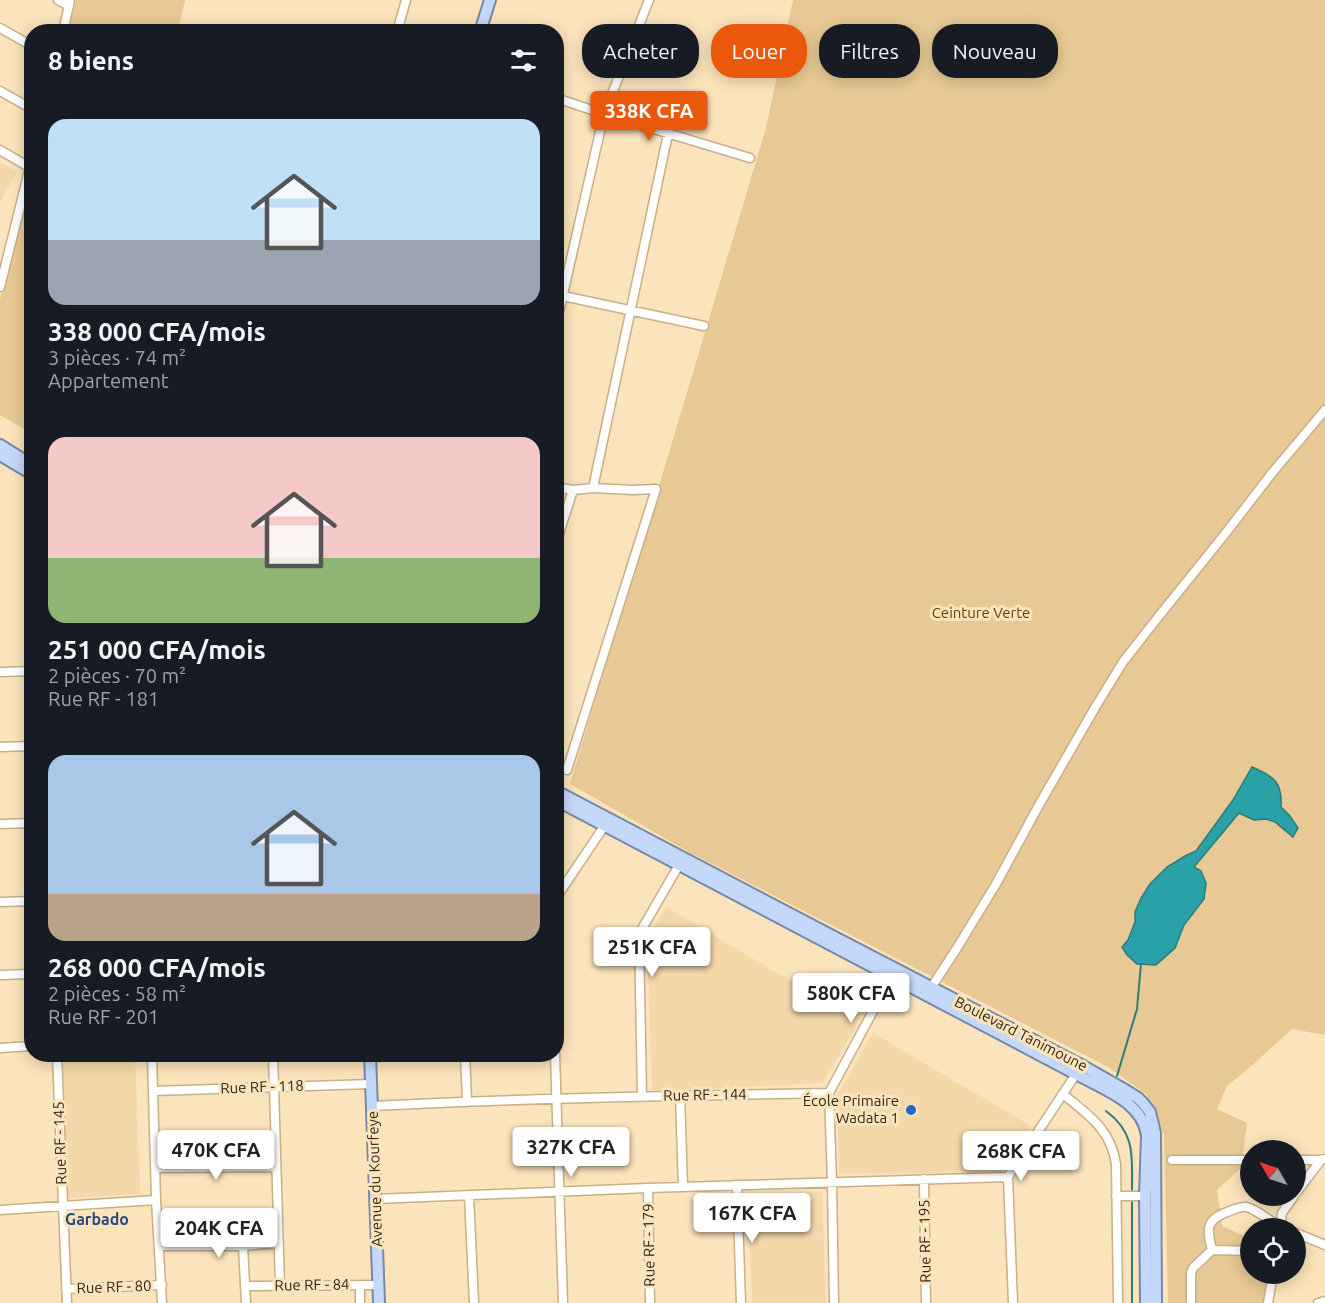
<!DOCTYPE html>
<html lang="fr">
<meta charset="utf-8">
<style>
body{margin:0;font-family:Ubuntu,sans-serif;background:#20242c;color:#f1f3f6;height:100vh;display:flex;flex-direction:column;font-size:22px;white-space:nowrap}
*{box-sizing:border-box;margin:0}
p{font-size:20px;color:#9ea1a6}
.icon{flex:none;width:33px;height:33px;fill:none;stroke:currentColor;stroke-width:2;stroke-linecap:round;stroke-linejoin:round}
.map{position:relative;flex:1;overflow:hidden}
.drawer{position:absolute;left:24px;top:24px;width:540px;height:1038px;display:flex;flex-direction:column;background:#171b24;border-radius:24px;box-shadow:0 3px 15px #0003}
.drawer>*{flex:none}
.banner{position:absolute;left:582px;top:24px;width:570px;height:54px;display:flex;gap:12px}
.needle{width:39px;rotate:309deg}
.buttons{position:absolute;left:1240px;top:1140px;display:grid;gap:12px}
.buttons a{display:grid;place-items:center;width:66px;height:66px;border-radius:50%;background:#171b24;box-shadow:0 3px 15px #0003;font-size:30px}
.price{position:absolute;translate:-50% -51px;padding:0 14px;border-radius:6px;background:#fff;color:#222;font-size:20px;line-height:39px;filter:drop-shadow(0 2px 3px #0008)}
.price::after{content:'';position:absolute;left:50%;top:36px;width:18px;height:14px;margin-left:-9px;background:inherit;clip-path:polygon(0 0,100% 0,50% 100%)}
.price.active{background:#ea580c;color:#fff}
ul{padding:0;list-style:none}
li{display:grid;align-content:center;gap:12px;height:318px;padding:0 24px}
li span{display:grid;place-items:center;height:186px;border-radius:18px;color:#555}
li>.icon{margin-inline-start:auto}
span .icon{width:108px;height:108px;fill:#fffc;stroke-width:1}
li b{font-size:26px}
h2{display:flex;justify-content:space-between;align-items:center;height:72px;padding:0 24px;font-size:26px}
.tag{padding:0 21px;border-radius:24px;background:#171b24;box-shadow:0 3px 15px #0003;font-size:21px;line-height:54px}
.tag.active{background:#ea580c;color:#fff}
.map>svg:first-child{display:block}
.built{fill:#f5d8aa}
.green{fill:#e8c995}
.water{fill:#29a1a7;stroke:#2b7c7c;stroke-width:1.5}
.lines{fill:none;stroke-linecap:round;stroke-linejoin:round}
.stream{stroke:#2b7c7c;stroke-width:2}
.minor-casing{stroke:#c6af89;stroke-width:11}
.major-casing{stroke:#7689a8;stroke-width:14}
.minor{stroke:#fff;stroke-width:8}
.major{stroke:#c4d8f9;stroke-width:10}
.poi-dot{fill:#2367d3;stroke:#fbe3bb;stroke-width:2}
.labels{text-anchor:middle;stroke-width:6;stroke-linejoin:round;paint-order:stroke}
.park-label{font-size:15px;fill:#5f430a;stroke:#fbe3bb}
.street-label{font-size:15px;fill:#302718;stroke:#fbe3bb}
.poi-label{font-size:15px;fill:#302718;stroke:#fbe3bb;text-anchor:end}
.neighbourhood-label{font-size:16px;font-weight:bold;fill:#284a81;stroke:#fbe3bb}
</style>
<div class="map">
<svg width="1325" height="1303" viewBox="0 0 1325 1303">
<rect width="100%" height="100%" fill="#fbe3bb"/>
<path class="built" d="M 0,162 L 17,172 L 0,202 Z
M 666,907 L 851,1017 L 855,1029 L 823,1083 L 652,1092 L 647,939 Z
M 873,1033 L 1031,1126 L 1002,1172 L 839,1174 L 837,1096 Z
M 63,1055 L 135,1055 L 140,1194 L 67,1198 Z
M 822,1192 L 826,1303 L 752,1303 L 748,1195 Z"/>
<path class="green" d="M 76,0 L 185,0 L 178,31 L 68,31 Z
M 793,0 L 1325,0 L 1325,1035 L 1292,1029 L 1248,1069 L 1227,1086 L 1217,1109 L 1247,1123 L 1241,1168 L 1217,1190 L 1222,1226 L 1251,1239 L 1251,1274 L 1267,1274 L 1263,1303 L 1168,1303 L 1164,1135 L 1146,1094 L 1108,1067 L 689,852 L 570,784 L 766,128 Z
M 31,175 L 31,433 L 0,415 L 0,299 Z"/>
<path class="water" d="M 1252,767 C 1273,776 1283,782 1281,807 L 1290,816 L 1298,828 L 1293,837 L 1275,822 L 1266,819 L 1254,820 L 1239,813 L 1194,867 L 1201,871 L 1206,883 L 1204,899 L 1184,925 L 1175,948 L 1156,965 L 1137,964 L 1127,955 L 1122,947 L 1128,940 L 1135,922 L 1135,912 L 1141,898 L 1150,884 L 1167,867 L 1185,856 L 1196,851 L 1233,800 Z"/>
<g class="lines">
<path class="stream" d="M 1117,1076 L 1137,1009 L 1141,964
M 1106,1111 C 1136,1133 1132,1157 1132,1190
M 1132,1303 L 1132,1202"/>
<g class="minor-casing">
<path id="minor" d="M 58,0 L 69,6
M 0,28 L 32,46
M 63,32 L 70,0
M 397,32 L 406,0
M 0,91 L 32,109
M 556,98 L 604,114 L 750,158
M 0,150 L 29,167
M 0,287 L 32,159
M 563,296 L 704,326
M 556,325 L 604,114 L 649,0
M 29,473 L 32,525
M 556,487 L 573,490 L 593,488 L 633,490 L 656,489 L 567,770 L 556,766
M 593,488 L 668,134
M 556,543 L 573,490
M 0,672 L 32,671
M 0,747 L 32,746
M 0,824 L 32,823
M 556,898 L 605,825
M 0,902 L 32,901
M 0,975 L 32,974
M 929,991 L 957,948 L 996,884 L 1039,805 L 1096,706 L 1123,662 L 1159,616 L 1225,534 L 1272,473 L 1325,410
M 0,1048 L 32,1046
M 57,1054 L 67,1303
M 152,1054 L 156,1200 L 162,1303
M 273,1054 L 280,1286
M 465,1054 L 467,1101
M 555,1054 L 563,1303
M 153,1091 L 371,1084
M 829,1093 L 894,972
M 1063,1094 C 1088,1115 1111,1129 1116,1164 L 1118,1303
M 680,1095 L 683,1187
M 642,1096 L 639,934 L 679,865
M 372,1106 C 524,1098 676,1096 829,1093 L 832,1182 L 834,1303
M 1172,1160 L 1251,1160
M 1296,1160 L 1321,1160 L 1325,1159
M 155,1168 L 276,1167
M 924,1179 L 926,1303
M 737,1185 L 741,1303
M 648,1188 L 650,1303
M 1296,1193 L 1321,1160
M 469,1195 L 474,1303
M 1116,1196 L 1145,1196
M 375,1199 L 648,1188 L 1008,1177
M 0,1210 L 156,1200
M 1280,1228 L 1282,1213 L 1294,1196
M 1296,1233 L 1325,1245
M 159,1246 L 243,1246 L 278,1243
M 243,1246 L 246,1303
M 1212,1250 C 1207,1230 1205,1220 1227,1212 C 1233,1210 1240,1206 1246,1207 C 1257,1209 1272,1223 1283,1228
M 360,1285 L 360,1303
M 245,1286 L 378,1285
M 66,1289 L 162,1285
M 1013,1303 L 1008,1177 L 1076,1074
M 1191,1303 L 1191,1273 L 1193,1268 L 1212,1250 L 1251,1251
M 1268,1303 L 1273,1274
M 1318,1303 L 1325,1301"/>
</g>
<g class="major-casing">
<path id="major" d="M 480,32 L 490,0
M 0,445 L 32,465
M 0,455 L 32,474
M 556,791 L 842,941 L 1085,1067 L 1122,1088 L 1138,1098 L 1143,1103 L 1150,1112 L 1155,1133 L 1156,1303
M 556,800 L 1076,1074 C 1103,1089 1143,1102 1147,1136 L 1145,1196 L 1146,1303
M 370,1054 L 379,1303"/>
</g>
<use href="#minor" class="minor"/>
<use href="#major" class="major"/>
</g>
<circle class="poi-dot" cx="911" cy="1110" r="6"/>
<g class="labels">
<g class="park-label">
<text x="981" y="618">Ceinture Verte</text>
</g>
<g class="street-label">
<text transform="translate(1021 1034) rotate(27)" y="5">Boulevard Tanimoune</text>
<text transform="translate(262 1087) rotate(-2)" y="5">Rue RF - 118</text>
<text transform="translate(705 1095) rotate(-1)" y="5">Rue RF - 144</text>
<text transform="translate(60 1143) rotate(-92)" y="5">Rue RF - 145</text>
<text transform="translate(375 1179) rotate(-92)" y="5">Avenue du Kourfeye</text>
<text transform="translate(925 1241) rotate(-91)" y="5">Rue RF - 195</text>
<text transform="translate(649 1245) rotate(-91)" y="5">Rue RF - 179</text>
<text transform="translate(312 1285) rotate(-1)" y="5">Rue RF - 84</text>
<text transform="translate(114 1287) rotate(-2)" y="5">Rue RF - 80</text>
</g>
<g class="poi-label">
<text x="899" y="1106">École Primaire<tspan x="899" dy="17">Wadata 1</tspan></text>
</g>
<g class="neighbourhood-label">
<text x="97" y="1225">Garbado</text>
</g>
</g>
</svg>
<div class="buttons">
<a><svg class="needle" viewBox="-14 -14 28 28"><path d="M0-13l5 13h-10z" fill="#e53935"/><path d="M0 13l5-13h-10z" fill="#9ea1a6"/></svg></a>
<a><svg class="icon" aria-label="locate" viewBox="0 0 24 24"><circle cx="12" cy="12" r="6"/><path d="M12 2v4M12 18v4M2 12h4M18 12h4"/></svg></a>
</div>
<b class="price active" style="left:649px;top:142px">338K CFA</b>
<b class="price" style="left:652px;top:978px">251K CFA</b>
<b class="price" style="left:851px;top:1024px">580K CFA</b>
<b class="price" style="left:571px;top:1178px">327K CFA</b>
<b class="price" style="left:216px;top:1181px">470K CFA</b>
<b class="price" style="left:1021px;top:1182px">268K CFA</b>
<b class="price" style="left:752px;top:1244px">167K CFA</b>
<b class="price" style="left:219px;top:1259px">204K CFA</b>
<div class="banner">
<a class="tag">Acheter</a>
<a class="tag active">Louer</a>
<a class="tag">Filtres</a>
<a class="tag">Nouveau</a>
</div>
<section class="drawer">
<h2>8 biens<svg class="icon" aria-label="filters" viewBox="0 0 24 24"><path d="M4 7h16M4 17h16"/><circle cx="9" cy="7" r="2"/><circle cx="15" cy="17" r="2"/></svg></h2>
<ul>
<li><span style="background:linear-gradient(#bfe0f5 65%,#9aa5b1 0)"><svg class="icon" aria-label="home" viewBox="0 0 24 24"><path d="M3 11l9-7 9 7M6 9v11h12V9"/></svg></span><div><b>338 000 CFA/mois</b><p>3 pièces · 74 m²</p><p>Appartement</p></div></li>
<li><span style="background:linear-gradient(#f6c9c9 65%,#8fb573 0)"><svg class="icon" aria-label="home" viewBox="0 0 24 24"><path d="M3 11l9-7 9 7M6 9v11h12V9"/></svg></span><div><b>251 000 CFA/mois</b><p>2 pièces · 70 m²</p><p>Rue RF - 181</p></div></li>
<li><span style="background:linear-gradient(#a9c7e8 75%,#b9a48a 0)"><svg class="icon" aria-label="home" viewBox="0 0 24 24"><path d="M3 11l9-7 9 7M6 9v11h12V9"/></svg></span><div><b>268 000 CFA/mois</b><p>2 pièces · 58 m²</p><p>Rue RF - 201</p></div></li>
</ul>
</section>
</div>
